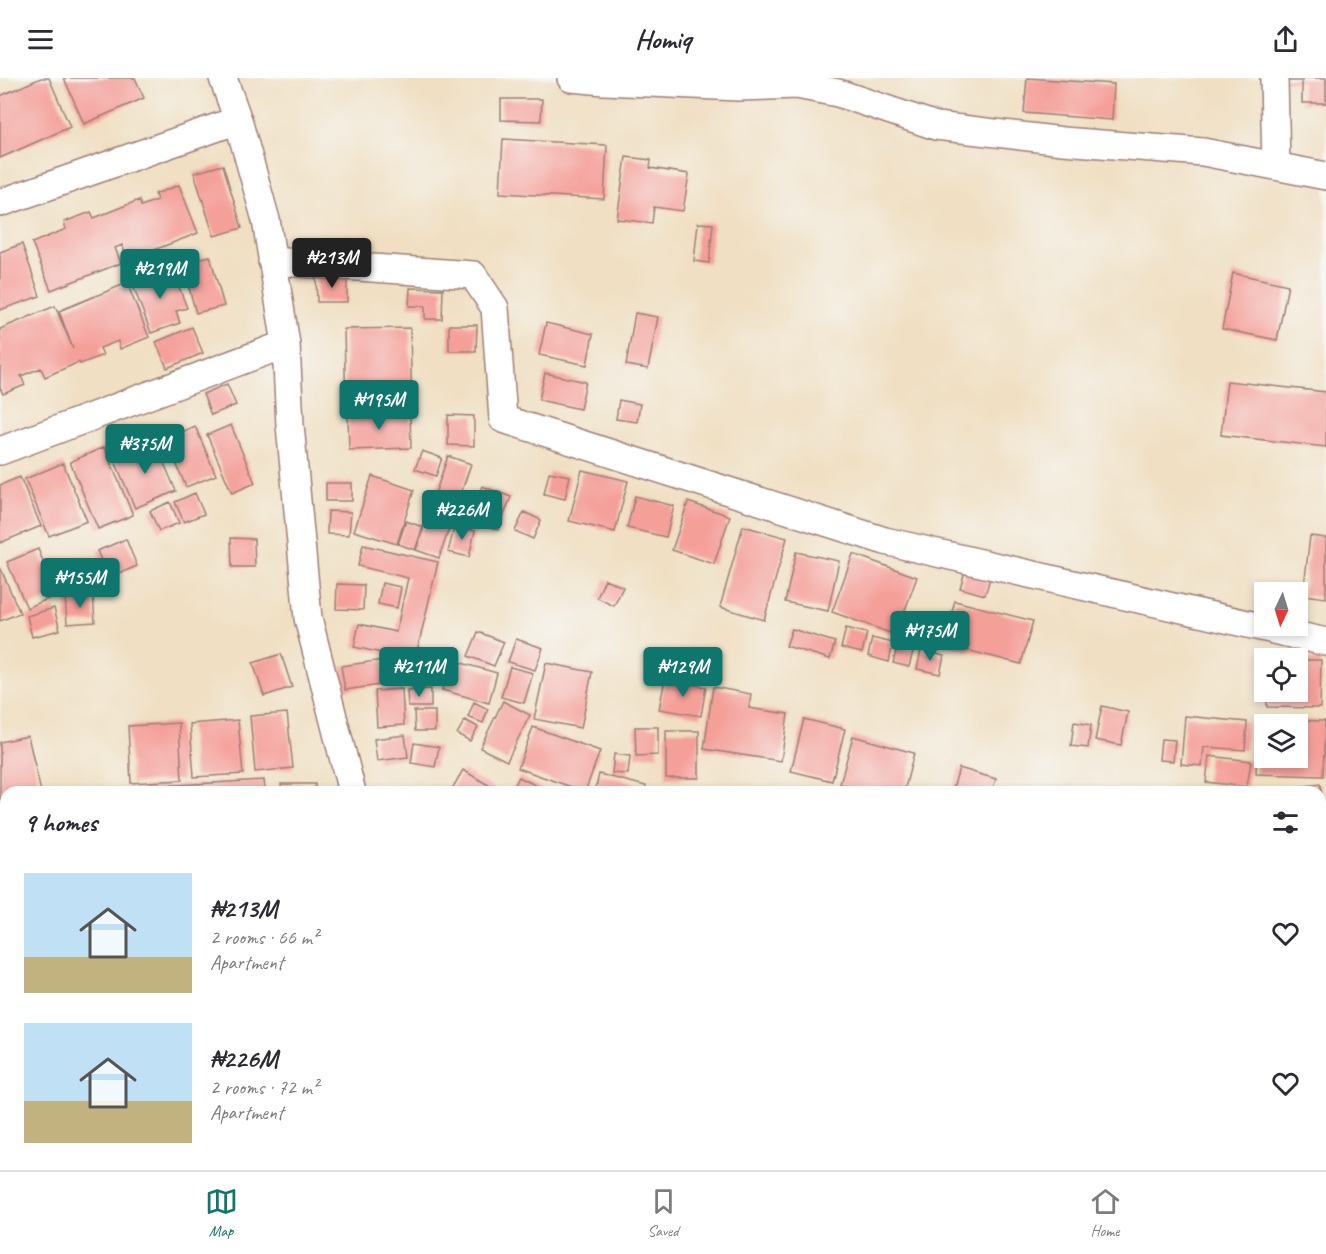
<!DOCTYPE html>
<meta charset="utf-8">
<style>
body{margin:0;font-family:Caveat,sans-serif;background:#f7f7f7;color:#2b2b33;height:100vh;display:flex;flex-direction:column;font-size:22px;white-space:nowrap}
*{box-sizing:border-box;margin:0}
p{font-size:20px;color:#7c7c81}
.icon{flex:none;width:33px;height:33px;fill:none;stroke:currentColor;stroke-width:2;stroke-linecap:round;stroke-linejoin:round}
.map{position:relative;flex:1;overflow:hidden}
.details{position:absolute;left:0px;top:708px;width:1326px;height:384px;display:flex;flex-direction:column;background:#fff;border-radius:18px 18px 0 0;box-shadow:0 3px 9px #0003}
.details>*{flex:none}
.needle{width:39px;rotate:184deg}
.controls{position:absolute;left:1254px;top:504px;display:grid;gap:12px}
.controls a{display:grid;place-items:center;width:54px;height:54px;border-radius:0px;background:#fff;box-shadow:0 3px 9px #0003;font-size:30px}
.price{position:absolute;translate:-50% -51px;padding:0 14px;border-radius:6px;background:#0f766e;color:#fff;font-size:20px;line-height:39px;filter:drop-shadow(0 2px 3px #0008)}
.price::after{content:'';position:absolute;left:50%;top:36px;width:18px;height:14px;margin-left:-9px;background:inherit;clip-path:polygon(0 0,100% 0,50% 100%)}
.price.active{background:#222;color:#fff}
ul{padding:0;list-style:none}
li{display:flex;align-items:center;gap:18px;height:150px;padding:0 24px}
li span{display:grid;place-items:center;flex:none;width:168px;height:120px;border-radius:0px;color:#555}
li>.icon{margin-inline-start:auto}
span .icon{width:72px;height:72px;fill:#fffc;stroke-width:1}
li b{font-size:26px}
h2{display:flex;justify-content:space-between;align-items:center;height:72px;padding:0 24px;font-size:26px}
header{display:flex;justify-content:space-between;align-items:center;height:78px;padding:0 24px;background:#fff;font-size:27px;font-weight:600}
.menu{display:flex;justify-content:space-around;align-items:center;height:84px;border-top:2px solid #e1e1e2;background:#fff;font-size:16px;color:#7c7c81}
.menu a{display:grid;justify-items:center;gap:3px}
.menu .active{color:#0f766e}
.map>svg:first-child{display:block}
.building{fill:#f59f99;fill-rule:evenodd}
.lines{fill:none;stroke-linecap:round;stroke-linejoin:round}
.minor-casing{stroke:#9d7f76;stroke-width:30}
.minor{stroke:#fff;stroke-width:27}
</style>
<header><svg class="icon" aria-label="menu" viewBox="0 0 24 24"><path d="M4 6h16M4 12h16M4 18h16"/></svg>Homiq<svg class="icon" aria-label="share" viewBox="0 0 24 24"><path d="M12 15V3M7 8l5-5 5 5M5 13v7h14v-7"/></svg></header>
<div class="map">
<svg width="1326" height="1092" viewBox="0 0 1326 1092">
<rect width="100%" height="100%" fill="#f6f6f2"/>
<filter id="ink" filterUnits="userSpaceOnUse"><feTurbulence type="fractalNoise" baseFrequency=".0167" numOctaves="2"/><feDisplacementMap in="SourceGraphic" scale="12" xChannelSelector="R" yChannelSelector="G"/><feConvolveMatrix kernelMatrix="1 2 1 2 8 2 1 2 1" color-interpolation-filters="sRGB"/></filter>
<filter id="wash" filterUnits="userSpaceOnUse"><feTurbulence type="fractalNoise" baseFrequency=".008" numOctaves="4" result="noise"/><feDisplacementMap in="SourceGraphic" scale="24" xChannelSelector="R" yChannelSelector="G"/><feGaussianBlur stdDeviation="1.35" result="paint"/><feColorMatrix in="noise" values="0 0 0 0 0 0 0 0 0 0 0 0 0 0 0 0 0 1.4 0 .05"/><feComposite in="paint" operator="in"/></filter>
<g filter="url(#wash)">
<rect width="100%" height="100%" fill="#f0dfc2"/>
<g id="blocks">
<path class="building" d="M 41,0 L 49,0 L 70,49 L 0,80 L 0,18 Z
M 64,0 L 135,0 L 144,20 L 84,46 Z
M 1027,0 L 1114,6 L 1112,42 L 1024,35 Z
M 1283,0 L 1326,0 L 1326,25 L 1302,25 L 1302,3 L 1283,3 Z
M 501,21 L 542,21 L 541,43 L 501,42 Z
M 503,61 L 607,67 L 604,121 L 500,115 Z
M 626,79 L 651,82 L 650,90 L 689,96 L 683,133 L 654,129 L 652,145 L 617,141 Z
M 223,87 L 242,150 L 214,158 L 194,95 Z
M 179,107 L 198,155 L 128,182 L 122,167 L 115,170 L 121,185 L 51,212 L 32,165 L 66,151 L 64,144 L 91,134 L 94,140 L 139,122 L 141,128 L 157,122 L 155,116 Z
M 698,145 L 713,146 L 709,185 L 694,183 Z
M 22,166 L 40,218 L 0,232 L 0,174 Z
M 210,178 L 224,228 L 196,235 L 182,185 Z
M 172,191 L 187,230 L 176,233 L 180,245 L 151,255 L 132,205 Z
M 1233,195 L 1288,207 L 1277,262 L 1222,251 Z
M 347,198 L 347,224 L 317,224 L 316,199 Z
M 127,205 L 149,259 L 120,271 L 118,263 L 100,270 L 103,277 L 80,286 L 79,284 L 45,299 L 41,290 L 21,298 L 25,307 L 3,316 L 0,310 L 0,251 L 55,228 L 73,271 L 59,233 Z
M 410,210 L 443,211 L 442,241 L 425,241 L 425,228 L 409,228 Z
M 635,235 L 658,239 L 648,291 L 626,287 Z
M 546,245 L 593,256 L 587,287 L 539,277 Z
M 449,247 L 477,247 L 476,273 L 449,273 Z
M 192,249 L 203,275 L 167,290 L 156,264 Z
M 410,250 L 412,334 L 346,335 L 344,251 Z
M 545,295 L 586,304 L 580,331 L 539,322 Z
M 1227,303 L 1326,314 L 1326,369 L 1221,357 Z
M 227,306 L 236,327 L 211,337 L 203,316 Z
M 619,322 L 640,326 L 637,344 L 616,341 Z
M 410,335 L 411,370 L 349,372 L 348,336 Z
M 448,337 L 474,338 L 474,368 L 448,367 Z
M 231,347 L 255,405 L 232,415 L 207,357 Z
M 195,348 L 216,397 L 186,409 L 166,361 Z
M 155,364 L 176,413 L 135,430 L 114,381 Z
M 104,369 L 133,437 L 98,451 L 70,384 Z
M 422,373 L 442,380 L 436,398 L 415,391 Z
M 448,378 L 471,386 L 439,480 L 416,472 Z
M 63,385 L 87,443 L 49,458 L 25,401 Z
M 582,392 L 628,403 L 615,454 L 569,443 Z
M 549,394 L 570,398 L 565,421 L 544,416 Z
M 372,398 L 414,412 L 397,466 L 354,453 Z
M 20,399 L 41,448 L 0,465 L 0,407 Z
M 326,405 L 352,405 L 352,423 L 326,423 Z
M 482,408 L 511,419 L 498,452 L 469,441 Z
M 195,415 L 204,436 L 184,444 L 175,424 Z
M 635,418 L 674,428 L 666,459 L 627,450 Z
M 170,424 L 179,445 L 159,453 L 150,433 Z
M 688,424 L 730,438 L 714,486 L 672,472 Z
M 328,433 L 351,434 L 349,457 L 327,456 Z
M 524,434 L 541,442 L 533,461 L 515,453 Z
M 406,443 L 423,449 L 415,472 L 398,466 Z
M 455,447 L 475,453 L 469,479 L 448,474 Z
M 743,448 L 787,460 L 764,542 L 720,529 Z
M 1310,458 L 1326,460 L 1326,520 L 1303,517 Z
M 231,460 L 254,461 L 255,489 L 232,489 Z
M 126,461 L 137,488 L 109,500 L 97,473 Z
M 363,467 L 438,484 L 415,582 L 354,569 L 359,546 L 396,554 L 408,500 L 358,488 Z
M 38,471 L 57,517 L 27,530 L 7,484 Z
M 796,474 L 839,483 L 828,533 L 785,524 Z
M 853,476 L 917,499 L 896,557 L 832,534 Z
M 0,489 L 20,535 L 0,543 Z
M 966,490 L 991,497 L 985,517 L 960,510 Z
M 605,501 L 623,509 L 614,528 L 597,520 Z
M 382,505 L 401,509 L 397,530 L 378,526 Z
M 337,506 L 364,507 L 363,532 L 336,531 Z
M 93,516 L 95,544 L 67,546 L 65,518 Z
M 955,523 L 1033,543 L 1021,586 L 943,566 Z
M 54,530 L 60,552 L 32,559 L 27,538 Z
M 846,550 L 867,555 L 862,575 L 841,570 Z
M 792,551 L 835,564 L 830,581 L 786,568 Z
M 478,554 L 504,564 L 494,588 L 468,578 Z
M 872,560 L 893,565 L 889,584 L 868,578 Z
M 516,561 L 543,570 L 535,592 L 508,584 Z
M 897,569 L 913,573 L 909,589 L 893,585 Z
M 921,572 L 944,578 L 940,596 L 917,591 Z
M 281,576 L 292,609 L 264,618 L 253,585 Z
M 383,582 L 387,606 L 345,612 L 341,588 Z
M 451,582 L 497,595 L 489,625 L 442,612 Z
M 1298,582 L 1321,582 L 1320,630 L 1267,629 L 1267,614 L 1298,614 Z
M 399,585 L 425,586 L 425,606 L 398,605 Z
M 546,585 L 592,594 L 581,650 L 534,641 Z
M 510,589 L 533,595 L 524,625 L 501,619 Z
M 665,601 L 706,609 L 701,638 L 659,631 Z
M 713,609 L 751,616 L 749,630 L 788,636 L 781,683 L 704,671 Z
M 402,611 L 404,647 L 377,649 L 375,613 Z
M 431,611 L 431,629 L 408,629 L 407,612 Z
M 503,623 L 530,637 L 507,683 L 480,670 Z
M 474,624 L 488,631 L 483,645 L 468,639 Z
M 1102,628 L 1128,634 L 1121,667 L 1095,662 Z
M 414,633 L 435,633 L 435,653 L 415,653 Z
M 287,635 L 293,690 L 255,694 L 250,638 Z
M 1185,638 L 1247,644 L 1245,672 L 1204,669 L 1202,688 L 1181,686 Z
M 804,641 L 845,651 L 832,703 L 791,693 Z
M 1258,641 L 1325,643 L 1323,698 L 1256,696 ZM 1264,646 L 1298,646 L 1298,680 L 1264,680 Z
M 238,642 L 243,696 L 194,699 L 190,646 Z
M 465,642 L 478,649 L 470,663 L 457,656 Z
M 1074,644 L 1091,647 L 1088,670 L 1071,668 Z
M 179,645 L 182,702 L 131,705 L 128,648 Z
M 533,649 L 600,673 L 585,714 L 518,690 Z
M 635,649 L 658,649 L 658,677 L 636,678 Z
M 666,653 L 699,653 L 699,700 L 666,700 Z
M 405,657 L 408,679 L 377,683 L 374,661 Z
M 28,658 L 41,714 L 6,714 L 6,728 L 0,730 L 0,664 Z
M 853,658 L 914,675 L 904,714 L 869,714 L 840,706 Z
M 1161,661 L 1175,662 L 1173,683 L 1159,682 Z
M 414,665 L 439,669 L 435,689 L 411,685 Z
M 614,676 L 630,678 L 628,696 L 612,695 Z
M 1209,678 L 1251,683 L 1247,709 L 1206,704 Z
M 959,690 L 996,701 L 992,714 L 952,714 Z
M 463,692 L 495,711 L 493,714 L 450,714 Z
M 599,696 L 646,708 L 645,714 L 595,714 Z
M 519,699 L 543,711 L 542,714 L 511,714 Z
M 264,702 L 265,714 L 143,714 L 143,709 Z
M 281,706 L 315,706 L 315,714 L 282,714 Z
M 1320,706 L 1321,714 L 1299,714 L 1298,709 Z
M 1265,711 L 1295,712 L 1295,714 L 1265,714 Z
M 1322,795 L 1326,795 L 1326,822 L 1320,820 Z
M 6,867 L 6,916 L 4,916 L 0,868 Z
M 1320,935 L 1325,936 L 1321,952 L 1320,952 Z
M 6,1006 L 6,1070 L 0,1071 L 0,1007 Z
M 1320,1032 L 1326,1033 L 1326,1092 L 1308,1092 L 1309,1086 L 1320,1086 Z
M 76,1086 L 96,1086 L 96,1092 L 76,1092 Z
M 176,1086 L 229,1086 L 229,1090 L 214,1092 L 177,1092 Z
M 276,1086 L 353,1086 L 354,1092 L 267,1092 L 266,1088 Z
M 506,1086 L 591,1086 L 589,1092 L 521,1092 Z
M 607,1086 L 646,1086 L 644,1092 L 605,1092 Z
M 652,1086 L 689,1086 L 687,1092 L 650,1092 Z
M 712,1086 L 735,1086 L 733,1092 L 726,1092 Z
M 748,1086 L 797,1086 L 797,1092 L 748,1092 Z
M 804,1086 L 822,1086 L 822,1092 L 805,1092 Z
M 876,1086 L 891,1086 L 890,1091 Z
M 1084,1086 L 1116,1086 L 1115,1092 L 1083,1092 Z
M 1130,1086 L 1159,1086 L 1157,1092 L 1128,1092 Z
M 1216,1086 L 1245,1086 L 1243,1092 L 1214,1092 Z"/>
</g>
</g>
<g filter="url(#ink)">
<use href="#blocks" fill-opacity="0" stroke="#9d7f76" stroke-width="1.5"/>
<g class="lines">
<g class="minor-casing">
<path id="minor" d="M 223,0 L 238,42 L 266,142 L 286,266 L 290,347 L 308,540 L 352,714
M 571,0 L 604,3 L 739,9 L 797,7 L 838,15 L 936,48 L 1063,63 L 1203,74 L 1326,98
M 1274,0 L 1276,88
M 0,125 L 238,42
M 272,183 L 473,197 L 495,230 L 503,341 L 885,463 L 1326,564
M 0,373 L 286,266
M 1320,891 L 1326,885
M 426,1086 L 427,1092
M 1181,1092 L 1183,1086"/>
</g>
<use href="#minor" class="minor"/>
</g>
</g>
</svg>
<div class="controls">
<a><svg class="needle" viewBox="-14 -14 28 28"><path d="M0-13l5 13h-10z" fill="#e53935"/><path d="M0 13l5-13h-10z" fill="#7c7c81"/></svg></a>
<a><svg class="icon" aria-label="locate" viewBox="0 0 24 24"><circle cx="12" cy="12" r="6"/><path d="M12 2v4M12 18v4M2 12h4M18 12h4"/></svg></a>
<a><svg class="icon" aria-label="layers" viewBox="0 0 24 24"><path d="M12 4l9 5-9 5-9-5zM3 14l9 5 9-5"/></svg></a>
</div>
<b class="price active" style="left:332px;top:211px">₦213M</b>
<b class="price" style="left:160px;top:222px">₦219M</b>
<b class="price" style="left:379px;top:353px">₦195M</b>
<b class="price" style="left:145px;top:397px">₦375M</b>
<b class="price" style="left:462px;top:463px">₦226M</b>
<b class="price" style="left:80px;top:531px">₦155M</b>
<b class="price" style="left:930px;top:584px">₦175M</b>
<b class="price" style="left:419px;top:620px">₦211M</b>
<b class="price" style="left:683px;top:620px">₦129M</b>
<section class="details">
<h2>9 homes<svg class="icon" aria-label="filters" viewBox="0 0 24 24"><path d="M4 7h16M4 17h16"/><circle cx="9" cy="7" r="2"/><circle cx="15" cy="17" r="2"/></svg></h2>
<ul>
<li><span style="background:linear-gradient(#bfe0f5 70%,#c2b280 0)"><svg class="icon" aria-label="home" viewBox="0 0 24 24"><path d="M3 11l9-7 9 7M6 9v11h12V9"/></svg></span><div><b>₦213M</b><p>2 rooms · 66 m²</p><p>Apartment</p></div><svg class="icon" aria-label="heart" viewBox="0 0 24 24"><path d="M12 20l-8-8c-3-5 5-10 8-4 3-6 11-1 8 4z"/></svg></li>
<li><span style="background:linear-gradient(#bfe0f5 65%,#c2b280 0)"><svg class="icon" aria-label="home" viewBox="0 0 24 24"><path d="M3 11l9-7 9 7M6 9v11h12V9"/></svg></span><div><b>₦226M</b><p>2 rooms · 72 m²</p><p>Apartment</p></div><svg class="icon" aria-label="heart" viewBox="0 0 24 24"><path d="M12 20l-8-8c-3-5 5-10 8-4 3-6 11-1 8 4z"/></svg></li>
</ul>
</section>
</div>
<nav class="menu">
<a class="active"><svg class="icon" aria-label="map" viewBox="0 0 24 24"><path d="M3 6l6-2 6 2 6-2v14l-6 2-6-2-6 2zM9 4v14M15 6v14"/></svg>Map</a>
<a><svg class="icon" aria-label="saved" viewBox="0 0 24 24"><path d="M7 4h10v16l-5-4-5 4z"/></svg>Saved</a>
<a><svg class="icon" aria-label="home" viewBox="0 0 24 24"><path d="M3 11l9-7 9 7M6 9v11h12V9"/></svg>Home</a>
</nav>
